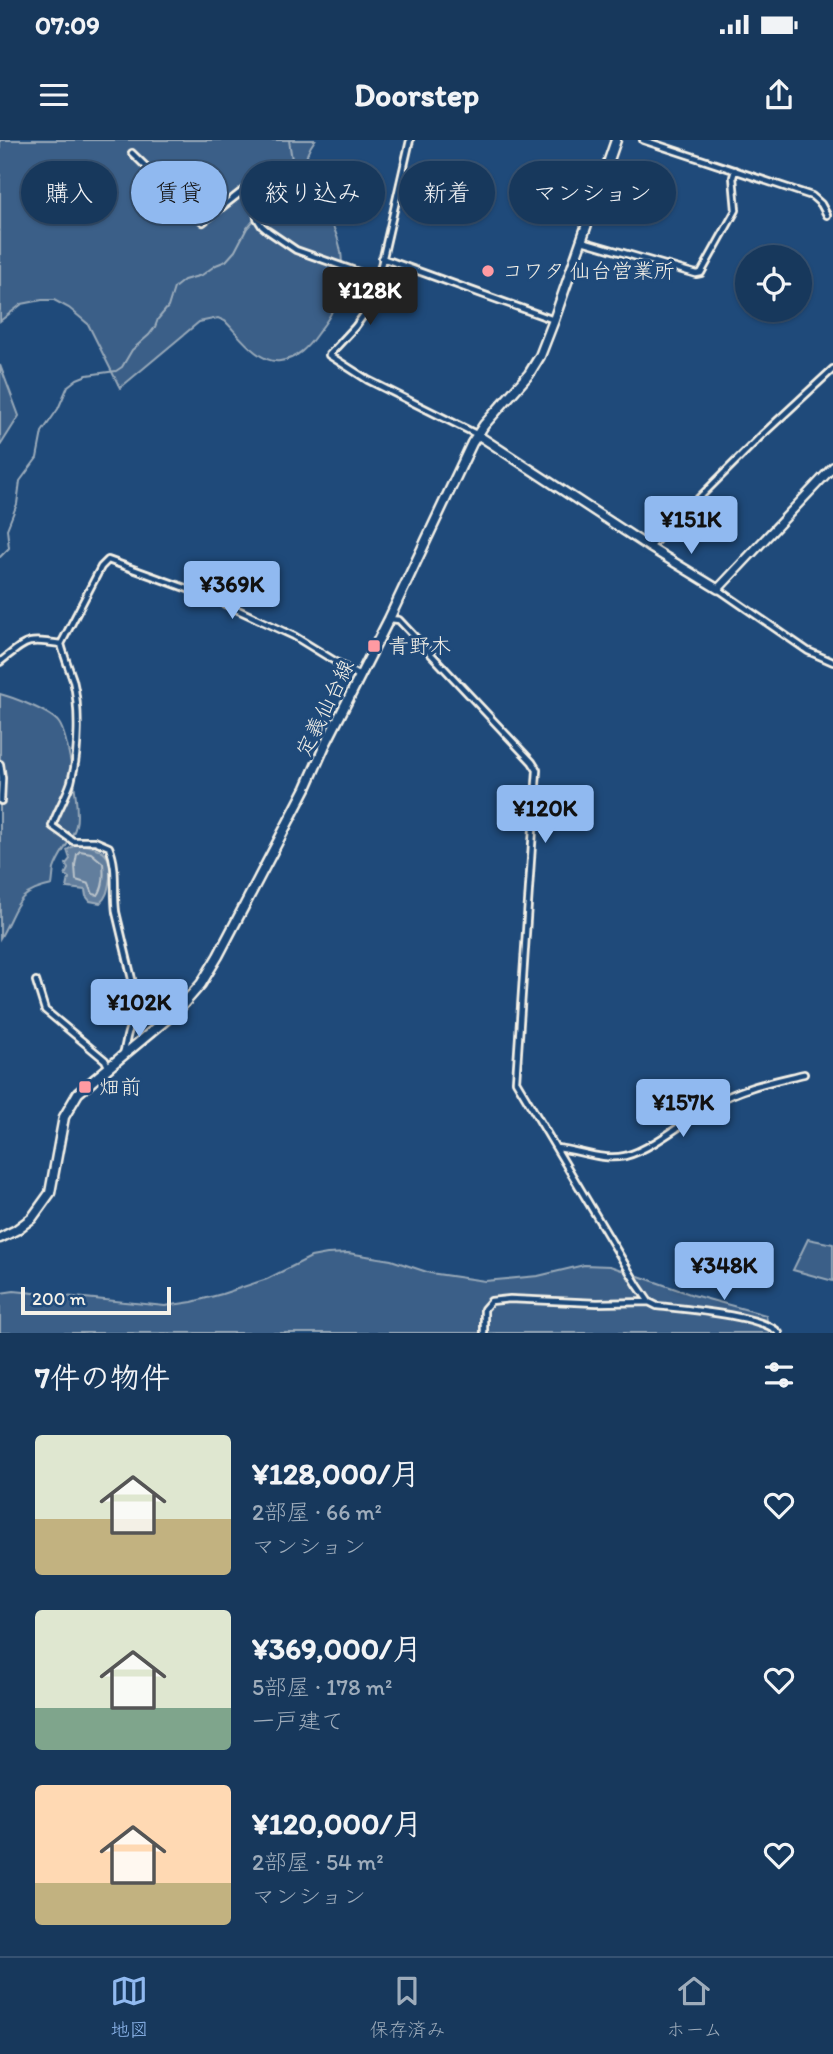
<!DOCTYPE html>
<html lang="ja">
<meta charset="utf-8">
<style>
body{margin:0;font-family:Itim,"Klee One",sans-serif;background:#203f62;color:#f1f3f6;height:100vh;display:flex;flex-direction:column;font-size:26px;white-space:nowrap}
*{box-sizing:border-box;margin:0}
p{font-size:23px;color:#9eacbb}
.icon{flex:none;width:38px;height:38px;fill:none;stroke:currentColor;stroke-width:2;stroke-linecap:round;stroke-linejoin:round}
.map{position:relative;height:1193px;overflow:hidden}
.details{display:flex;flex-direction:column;background:#17385c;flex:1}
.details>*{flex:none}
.top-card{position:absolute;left:21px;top:21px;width:791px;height:63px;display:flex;gap:14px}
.controls{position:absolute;left:735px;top:105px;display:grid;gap:14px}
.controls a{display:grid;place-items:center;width:77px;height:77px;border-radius:50%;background:#17385c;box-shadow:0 2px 5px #0004,0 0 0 2px #365272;font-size:35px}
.scale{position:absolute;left:21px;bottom:18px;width:150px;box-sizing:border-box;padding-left:7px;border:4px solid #f4f1e8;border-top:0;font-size:19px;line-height:24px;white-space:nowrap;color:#f4f1e8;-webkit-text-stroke:5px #1f4a7a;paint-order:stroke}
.price{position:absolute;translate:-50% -60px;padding:0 16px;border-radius:7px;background:#90b9f0;color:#111;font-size:23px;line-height:46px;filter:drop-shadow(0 2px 4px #0008)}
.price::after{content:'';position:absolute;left:50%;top:42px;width:21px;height:16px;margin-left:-10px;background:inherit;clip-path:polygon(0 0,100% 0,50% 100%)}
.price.active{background:#222;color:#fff}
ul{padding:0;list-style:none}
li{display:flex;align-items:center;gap:21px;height:175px;padding:0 35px}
li span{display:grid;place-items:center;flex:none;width:196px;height:140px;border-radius:7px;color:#555}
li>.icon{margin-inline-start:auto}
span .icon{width:84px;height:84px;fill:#fffc;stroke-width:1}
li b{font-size:30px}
h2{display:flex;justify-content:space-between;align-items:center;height:84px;padding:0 35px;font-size:30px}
.pill{padding:0 24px;border-radius:32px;background:#17385c;box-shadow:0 2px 5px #0004,0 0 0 2px #365272;font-size:24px;line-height:63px}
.pill.active{background:#90b9f0;color:#111}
.status{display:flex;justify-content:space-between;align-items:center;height:49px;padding:0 35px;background:#17385c;direction:ltr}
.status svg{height:19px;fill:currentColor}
header{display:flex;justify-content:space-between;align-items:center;height:91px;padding:0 35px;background:#17385c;font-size:32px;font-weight:800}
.dock{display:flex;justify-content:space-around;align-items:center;height:98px;border-top:2px solid #365272;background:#17385c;font-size:19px;color:#9eacbb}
.dock a{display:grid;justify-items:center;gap:4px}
.dock .active{color:#90b9f0}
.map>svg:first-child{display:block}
.green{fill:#3a5f88;stroke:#97a8b8;stroke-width:2}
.water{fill:#627e9d;stroke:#9cacbb;stroke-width:2}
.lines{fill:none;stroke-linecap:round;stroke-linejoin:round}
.shore{stroke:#bac3ca;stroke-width:2}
.stream{stroke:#9cacbb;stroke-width:2}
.street-casing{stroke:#f4f1e8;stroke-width:10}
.secondary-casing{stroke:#f4f1e8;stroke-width:12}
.primary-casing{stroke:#f4f1e8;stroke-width:13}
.street{stroke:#1f4a7a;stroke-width:4.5}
.secondary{stroke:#1f4a7a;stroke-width:7}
.primary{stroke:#1f4a7a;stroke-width:8}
.poi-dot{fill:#ff9aa2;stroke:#1f4a7a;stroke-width:2.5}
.labels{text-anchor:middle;stroke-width:6;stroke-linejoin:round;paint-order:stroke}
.poi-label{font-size:21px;fill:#f4f1e8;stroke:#1f4a7a;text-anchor:start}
.street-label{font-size:21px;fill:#f4f1e8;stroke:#1f4a7a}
</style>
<div class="status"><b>07:09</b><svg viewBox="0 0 49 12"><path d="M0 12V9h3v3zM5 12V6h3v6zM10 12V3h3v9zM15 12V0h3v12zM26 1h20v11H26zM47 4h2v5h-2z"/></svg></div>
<header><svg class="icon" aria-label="menu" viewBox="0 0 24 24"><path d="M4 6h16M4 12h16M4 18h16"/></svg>Doorstep<svg class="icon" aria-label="share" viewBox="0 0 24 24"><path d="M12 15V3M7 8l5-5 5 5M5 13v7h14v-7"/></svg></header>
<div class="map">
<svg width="833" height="1193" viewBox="0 0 833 1193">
<rect width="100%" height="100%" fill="#1f4a7a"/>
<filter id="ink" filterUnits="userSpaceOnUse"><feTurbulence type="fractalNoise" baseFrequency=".0143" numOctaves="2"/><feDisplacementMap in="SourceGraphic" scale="14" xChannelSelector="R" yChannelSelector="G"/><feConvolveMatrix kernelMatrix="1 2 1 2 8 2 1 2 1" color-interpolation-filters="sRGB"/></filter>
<g filter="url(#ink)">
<path class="green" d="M 0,0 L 315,0 C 295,27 310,43 324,68 C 333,84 342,106 342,124 C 343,138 337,158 332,171 C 329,179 322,187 317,194 C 308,207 297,219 280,221 C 259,224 239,195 225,181 L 218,178 L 199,182 L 120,248 L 88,184 L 69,168 L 54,160 L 42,160 L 22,164 L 0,181 Z
M 0,225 L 19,276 L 0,306 Z
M 0,554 C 12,557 52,572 59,583 C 68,595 80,669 76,685 C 73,700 59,713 54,729 C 53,734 53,740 52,745 C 13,753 18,768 0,798 Z
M 808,1099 L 833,1104 L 833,1141 L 793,1130 Z
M 348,1113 L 391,1120 L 430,1133 L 485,1141 L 538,1136 L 584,1125 L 610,1126 L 693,1155 L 766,1175 L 769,1193 L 0,1193 L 0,1153 L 14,1151 L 165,1166 L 192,1162 L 222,1154 L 267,1139 L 311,1117 L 327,1114 Z"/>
<path class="water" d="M 77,704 C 99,706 114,713 110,738 C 108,748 108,756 100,763 L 90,761 L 86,756 L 85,750 L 67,748 L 69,738 L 65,735 L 68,729 L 66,724 L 70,719 L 67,710 Z"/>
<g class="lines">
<path class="shore" d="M 80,711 L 91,713 L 103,723 C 104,733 104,747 98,755 L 93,754 L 89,744 L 76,740 L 75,725 L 77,714 Z"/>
<path class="stream" d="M 260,76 C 276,66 306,75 311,55 L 295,40 L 289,0
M 0,417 L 9,408 L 7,389 L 17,364 L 20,341 L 37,318 L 42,292 L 58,269 L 68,246 L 77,239 L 87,235 L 116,231 L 122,227 L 132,210 L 149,195 L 155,187 L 158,179 L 168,167 L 174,148 L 184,140 L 202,135 L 216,125 L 226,121 L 235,111 L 247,88 L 255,79"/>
<g class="street-casing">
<path id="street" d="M 410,0 L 378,139 L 368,169 L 355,187 L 329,215 L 368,240 L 478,295
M 643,0 L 812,56 L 821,64 L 827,75
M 132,13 L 203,82 L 250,45 L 254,50 L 257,78 L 262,86 L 268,91 L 296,110 L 378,139
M 582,101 L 696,134 L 701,133 L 736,70 L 733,37 L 735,30
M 382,118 L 554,180
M 650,407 L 762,295 L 833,229
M 718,449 L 808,511 L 833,522
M 390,479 L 399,480 L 532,622 L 537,630 L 516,941 L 638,1146 L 649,1162
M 0,522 C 27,501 25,498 61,504
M 0,624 L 2,638 L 1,661
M 36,841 L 45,870 L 105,920 L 108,926
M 140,873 L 116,772 C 113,750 118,728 109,707 L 95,701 L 73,701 L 52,686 C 57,671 66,657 71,642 C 79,613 80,569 73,540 C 69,528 64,516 61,504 L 101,427 L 108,420 L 210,457 L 294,496 L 359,536
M 123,914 C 126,905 126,896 130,887 C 139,866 166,859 187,858
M 556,1008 C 580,1010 601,1021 625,1016 C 649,1011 690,978 713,964 C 743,947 771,942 804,934
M 484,1193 L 484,1169 L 491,1161 L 510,1159 L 597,1163 L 649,1162 L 657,1166 C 683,1169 763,1175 779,1193"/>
</g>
<g class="secondary-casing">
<path id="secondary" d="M 478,295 L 649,407 L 718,449 L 833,327"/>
</g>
<g class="primary-casing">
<path id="primary" d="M 0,1098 L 16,1090 L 32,1078 L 50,1053 L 64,977 L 78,953 L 179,869 L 201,844 L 218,816 L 306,648 L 325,605 L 389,479 L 472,303 L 484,285 L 529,234 L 540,216 L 554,180 L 616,0"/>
</g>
<use href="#street" class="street"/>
<use href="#secondary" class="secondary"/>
<use href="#primary" class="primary"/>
</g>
</g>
<g class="poi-dot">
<circle cx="488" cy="131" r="7"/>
<rect x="367" y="499" width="14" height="14" rx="3.5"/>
<rect x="78" y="940" width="14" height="14" rx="3.5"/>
</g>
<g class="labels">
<g class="poi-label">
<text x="502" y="138">コワタ 仙台営業所</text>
<text x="388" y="513">青野木</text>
<text x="99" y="954">畑前</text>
</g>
<g class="street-label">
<text transform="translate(325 568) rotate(-64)" y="7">定義仙台線</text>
</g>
</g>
</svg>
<div class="controls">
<a><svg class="icon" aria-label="locate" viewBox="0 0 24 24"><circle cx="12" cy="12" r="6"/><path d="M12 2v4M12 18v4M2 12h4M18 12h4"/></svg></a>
</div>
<div class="scale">200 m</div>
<b class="price active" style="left:370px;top:187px">¥128K</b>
<b class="price" style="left:691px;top:416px">¥151K</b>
<b class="price" style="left:232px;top:481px">¥369K</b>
<b class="price" style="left:545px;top:705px">¥120K</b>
<b class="price" style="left:139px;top:899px">¥102K</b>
<b class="price" style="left:683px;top:999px">¥157K</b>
<b class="price" style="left:724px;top:1162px">¥348K</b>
<div class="top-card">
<a class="pill">購入</a>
<a class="pill active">賃貸</a>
<a class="pill">絞り込み</a>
<a class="pill">新着</a>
<a class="pill">マンション</a>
</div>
</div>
<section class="details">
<h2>7件の物件<svg class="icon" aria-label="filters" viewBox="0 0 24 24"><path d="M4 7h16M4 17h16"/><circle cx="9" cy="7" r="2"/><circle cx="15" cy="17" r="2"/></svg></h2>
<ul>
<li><span style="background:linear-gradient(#dfe7d0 60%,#c2b280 0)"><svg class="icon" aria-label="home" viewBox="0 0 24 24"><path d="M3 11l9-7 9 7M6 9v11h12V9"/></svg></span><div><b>¥128,000/月</b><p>2部屋 · 66 m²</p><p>マンション</p></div><svg class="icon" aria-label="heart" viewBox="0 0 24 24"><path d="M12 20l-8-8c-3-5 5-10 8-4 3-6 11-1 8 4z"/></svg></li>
<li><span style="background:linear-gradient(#dfe7d0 70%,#7fa58c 0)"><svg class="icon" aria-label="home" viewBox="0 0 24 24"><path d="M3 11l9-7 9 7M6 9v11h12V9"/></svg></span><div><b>¥369,000/月</b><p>5部屋 · 178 m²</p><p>一戸建て</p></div><svg class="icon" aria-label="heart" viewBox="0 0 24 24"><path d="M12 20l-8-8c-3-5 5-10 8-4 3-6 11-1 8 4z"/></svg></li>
<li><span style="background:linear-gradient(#ffd9b3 70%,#c2b280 0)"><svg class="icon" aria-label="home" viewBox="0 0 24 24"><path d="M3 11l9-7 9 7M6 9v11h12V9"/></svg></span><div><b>¥120,000/月</b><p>2部屋 · 54 m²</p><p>マンション</p></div><svg class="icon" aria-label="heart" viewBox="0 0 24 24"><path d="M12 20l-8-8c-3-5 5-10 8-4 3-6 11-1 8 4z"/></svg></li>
</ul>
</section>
<nav class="dock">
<a class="active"><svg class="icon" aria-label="map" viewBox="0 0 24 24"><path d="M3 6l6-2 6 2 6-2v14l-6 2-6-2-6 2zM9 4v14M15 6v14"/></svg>地図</a>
<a><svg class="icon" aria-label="saved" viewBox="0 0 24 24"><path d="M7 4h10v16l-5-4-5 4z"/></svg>保存済み</a>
<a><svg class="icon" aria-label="home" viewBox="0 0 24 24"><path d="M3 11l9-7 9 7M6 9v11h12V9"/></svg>ホーム</a>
</nav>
